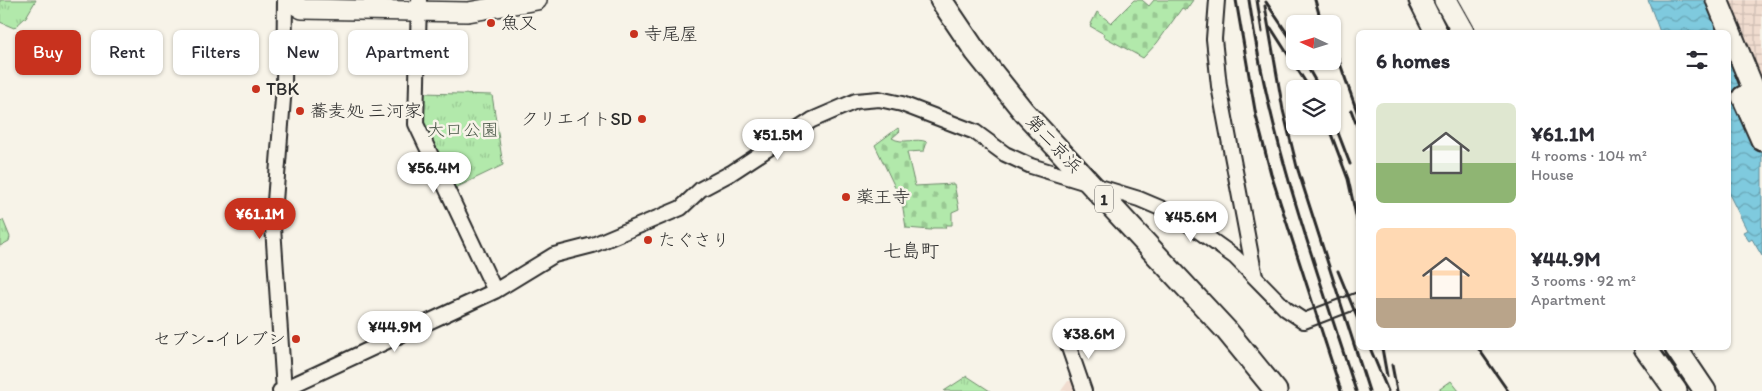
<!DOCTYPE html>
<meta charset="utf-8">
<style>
body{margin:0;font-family:Itim,"Klee One",sans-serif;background:#f2f2f3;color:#2b2b33;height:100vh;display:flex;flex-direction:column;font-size:19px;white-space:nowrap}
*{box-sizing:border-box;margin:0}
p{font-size:16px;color:#7c7c81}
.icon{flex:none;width:28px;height:28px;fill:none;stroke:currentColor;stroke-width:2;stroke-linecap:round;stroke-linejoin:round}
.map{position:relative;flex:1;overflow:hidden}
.drawer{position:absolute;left:1356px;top:30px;width:375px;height:320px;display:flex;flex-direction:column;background:#fff;border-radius:8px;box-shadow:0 1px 4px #0004}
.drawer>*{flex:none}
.banner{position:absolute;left:15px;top:30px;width:475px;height:45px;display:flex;gap:10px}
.needle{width:32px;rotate:274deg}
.tools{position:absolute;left:1286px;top:15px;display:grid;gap:10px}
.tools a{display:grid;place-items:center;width:55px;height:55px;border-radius:8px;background:#fff;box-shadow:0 1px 4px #0004;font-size:25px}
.price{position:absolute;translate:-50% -42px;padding:0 11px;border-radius:18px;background:#fff;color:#222;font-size:16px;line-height:32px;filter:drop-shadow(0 1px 2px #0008)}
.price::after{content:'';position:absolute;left:50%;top:30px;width:15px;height:11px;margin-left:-8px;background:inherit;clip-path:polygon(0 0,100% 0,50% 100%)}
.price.active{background:#c8321e;color:#fff}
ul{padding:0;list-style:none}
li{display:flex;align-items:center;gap:15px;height:125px;padding:0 20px}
li span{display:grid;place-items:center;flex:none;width:140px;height:100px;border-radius:8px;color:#555}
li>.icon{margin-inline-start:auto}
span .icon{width:60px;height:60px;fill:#fffc;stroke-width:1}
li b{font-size:21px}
h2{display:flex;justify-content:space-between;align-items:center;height:60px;padding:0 20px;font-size:21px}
.tag{padding:0 18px;border-radius:8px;background:#fff;box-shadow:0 1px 4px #0004;font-size:18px;line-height:45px}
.tag.active{background:#c8321e;color:#fff}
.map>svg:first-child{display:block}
.built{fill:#f0dccf}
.industrial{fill:url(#industrial-grid)}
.grass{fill:url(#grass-tufts);stroke:#6e8a6b}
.cemetery{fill:url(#cemetery-stones);stroke:#6e8a6b}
.water{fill:url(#water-waves);stroke:#5d8a96}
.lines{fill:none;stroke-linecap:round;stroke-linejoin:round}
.minor-casing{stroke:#2b2b2b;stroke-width:18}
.major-casing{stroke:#2b2b2b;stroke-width:22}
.highway-casing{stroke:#2b2b2b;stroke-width:25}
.minor{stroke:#f7f3e8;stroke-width:14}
.major{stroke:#f7f3e8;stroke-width:19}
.highway{stroke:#f7f3e8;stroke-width:21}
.rail{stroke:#2b2b2b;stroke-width:3}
.poi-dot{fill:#c8321e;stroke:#f7f3e8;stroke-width:2}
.labels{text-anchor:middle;stroke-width:5;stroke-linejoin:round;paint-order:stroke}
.shield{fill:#f7f3e8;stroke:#686764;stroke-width:1}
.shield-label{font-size:16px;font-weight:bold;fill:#2b2b2b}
.poi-label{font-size:18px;fill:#2b2b2b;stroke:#f7f3e8;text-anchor:start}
.park-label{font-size:18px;fill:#4d5a4b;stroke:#f7f3e8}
.street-label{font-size:18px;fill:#2b2b2b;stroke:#f7f3e8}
.neighbourhood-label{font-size:19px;fill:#2b2b2b;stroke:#f7f3e8}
</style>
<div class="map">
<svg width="1762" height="391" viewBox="0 0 1762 391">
<defs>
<pattern id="industrial-grid" width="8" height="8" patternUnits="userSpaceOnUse" patternTransform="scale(1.25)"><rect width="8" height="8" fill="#f0dccf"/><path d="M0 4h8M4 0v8" fill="none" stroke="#cebdb2"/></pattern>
<pattern id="grass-tufts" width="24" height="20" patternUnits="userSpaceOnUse" patternTransform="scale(1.25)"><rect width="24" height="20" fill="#b2e9ab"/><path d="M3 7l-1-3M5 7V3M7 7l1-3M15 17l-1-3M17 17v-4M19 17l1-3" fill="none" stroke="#99c893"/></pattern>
<pattern id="cemetery-stones" width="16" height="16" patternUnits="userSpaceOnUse" patternTransform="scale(1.25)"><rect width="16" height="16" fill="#b2e9ab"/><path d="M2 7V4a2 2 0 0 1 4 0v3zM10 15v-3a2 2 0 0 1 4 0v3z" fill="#99c893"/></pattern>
<pattern id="water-waves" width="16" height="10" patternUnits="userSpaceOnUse" patternTransform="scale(1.25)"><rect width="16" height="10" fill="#7fcade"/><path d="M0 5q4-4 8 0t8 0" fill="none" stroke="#68a4b4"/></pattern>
</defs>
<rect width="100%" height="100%" fill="#f7f3e8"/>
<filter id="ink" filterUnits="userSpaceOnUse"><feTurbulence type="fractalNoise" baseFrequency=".02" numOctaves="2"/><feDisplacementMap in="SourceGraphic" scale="10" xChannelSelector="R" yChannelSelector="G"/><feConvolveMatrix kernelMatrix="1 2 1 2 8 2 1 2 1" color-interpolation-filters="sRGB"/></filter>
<g filter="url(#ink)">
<path class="built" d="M 1068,381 L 1073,381 L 1076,391 L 1061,391 Z"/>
<path class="industrial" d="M 1730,0 L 1762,0 L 1762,81 L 1731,3 Z"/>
<path class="grass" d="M 0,0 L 36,0 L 26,17 L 14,28 L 0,22 Z
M 424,93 L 492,95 L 503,165 L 453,189 L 422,121 Z
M 3,220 L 10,237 L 9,241 L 0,246 L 0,221 Z
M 967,376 L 990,391 L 944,391 Z
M 1451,381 L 1459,391 L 1437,391 Z"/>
<path class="cemetery" d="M 1134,0 L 1142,0 L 1149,6 L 1154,0 L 1193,0 L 1186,10 L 1182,8 L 1157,43 L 1143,58 L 1103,36 L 1104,34 L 1090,26 L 1097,12 L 1111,23 Z
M 898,128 L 900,131 L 892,138 C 902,145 916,137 927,142 L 924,151 L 907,152 L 915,186 L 954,184 L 959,209 L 952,212 L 952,225 L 946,225 L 945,228 L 932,228 L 931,230 L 906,228 L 902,202 L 875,145 Z"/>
<path class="water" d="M 1648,0 L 1722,0 L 1762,90 L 1762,256 L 1752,239 L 1749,241 L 1743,232 L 1747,230 L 1729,194 L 1729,186 L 1732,184 L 1729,178 L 1729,32 L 1660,32 Z"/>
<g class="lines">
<g class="minor-casing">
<path id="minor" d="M 419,0 L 416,124 L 495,291
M 1217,0 L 1214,39 L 1219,86 L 1255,277
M 1066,339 L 1084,391
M 280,391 L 495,291 L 554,255 L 593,245 L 681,208 L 701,189 L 731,173 L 812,120 L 856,101 L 879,99 L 902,104 L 975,132 L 1005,154 L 1031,166 L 1139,199 L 1165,210 L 1193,227 L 1235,257 L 1286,309 L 1304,321 L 1359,300
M 284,391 L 273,227 L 284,86 L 285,0"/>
</g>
<g class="major-casing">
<path id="major" d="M 288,0 L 302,9 L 468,12 L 537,0"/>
</g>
<g class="highway-casing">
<path id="highway" d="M 941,0 L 976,52 L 1024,112 L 1227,331 L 1276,391
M 1420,0 L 1436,32
M 1445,0 L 1463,32
M 1717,0 L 1762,110
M 1743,97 L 1762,140
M 1645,348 L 1676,391
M 1676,348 L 1705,391"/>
</g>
<use href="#minor" class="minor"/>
<use href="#major" class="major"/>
<use href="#highway" class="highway"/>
<path class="rail" d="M 1236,0 L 1256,116 L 1271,174 L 1341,391
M 1249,0 C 1268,135 1314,262 1356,391
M 1257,0 L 1262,32
M 1315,0 L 1322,24
M 1266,2 L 1295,45
M 1265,6 L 1283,110 L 1297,167 L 1369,391
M 1271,28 L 1310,89
M 1332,41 L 1359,117
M 1304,61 L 1320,89
M 1351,110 L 1359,131
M 1332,117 L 1350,164
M 1328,126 L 1348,179 L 1359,229
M 1338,271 L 1359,322
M 1370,348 L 1388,391
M 1382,348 L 1387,376
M 1478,348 L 1508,391
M 1392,365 L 1397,391"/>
</g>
</g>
<g class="poi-dot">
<circle cx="491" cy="23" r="5"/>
<circle cx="634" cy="34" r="5"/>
<circle cx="256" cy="89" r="5"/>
<circle cx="300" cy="111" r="5"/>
<circle cx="642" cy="119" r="5"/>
<circle cx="846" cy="197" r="5"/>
<circle cx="648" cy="240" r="5"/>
<circle cx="296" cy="339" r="5"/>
</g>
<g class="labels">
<rect class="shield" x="1095" y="185.5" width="18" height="27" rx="4"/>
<g class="shield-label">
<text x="1104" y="205">1</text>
</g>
<g class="poi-label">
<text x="501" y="29">魚又</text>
<text x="644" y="40">寺尾屋</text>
<text x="266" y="95">TBK</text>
<text x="310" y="117">蕎麦処 三河家</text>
<text x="632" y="125" text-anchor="end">クリエイトSD</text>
<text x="856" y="203">薬王寺</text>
<text x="658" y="246">たぐさり</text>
<text x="286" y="345" text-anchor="end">セブン-イレブン</text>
</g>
<g class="park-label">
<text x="463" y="136">大口公園</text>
</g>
<g class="street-label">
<text transform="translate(1054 144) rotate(47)" y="6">第二京浜</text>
</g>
<g class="neighbourhood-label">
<text x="911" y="257">七島町</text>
</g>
</g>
</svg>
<div class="tools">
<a><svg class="needle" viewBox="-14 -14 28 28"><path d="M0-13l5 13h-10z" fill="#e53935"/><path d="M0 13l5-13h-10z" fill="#7c7c81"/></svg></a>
<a><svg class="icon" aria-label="layers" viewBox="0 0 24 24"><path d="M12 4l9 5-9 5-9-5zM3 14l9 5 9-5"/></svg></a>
</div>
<b class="price" style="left:778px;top:161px">¥51.5M</b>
<b class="price" style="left:434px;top:194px">¥56.4M</b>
<b class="price active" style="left:260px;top:240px">¥61.1M</b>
<b class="price" style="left:1191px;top:243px">¥45.6M</b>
<b class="price" style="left:395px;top:353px">¥44.9M</b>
<b class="price" style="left:1089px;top:360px">¥38.6M</b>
<div class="banner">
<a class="tag active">Buy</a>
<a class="tag">Rent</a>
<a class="tag">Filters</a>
<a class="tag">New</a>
<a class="tag">Apartment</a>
</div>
<section class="drawer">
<h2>6 homes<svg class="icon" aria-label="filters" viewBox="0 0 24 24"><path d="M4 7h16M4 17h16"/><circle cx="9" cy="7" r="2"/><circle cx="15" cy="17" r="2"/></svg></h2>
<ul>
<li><span style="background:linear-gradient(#dfe7d0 60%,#8fb573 0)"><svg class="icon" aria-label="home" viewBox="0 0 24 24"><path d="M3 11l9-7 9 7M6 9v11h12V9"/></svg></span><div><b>¥61.1M</b><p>4 rooms · 104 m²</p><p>House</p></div></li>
<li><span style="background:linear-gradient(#ffd9b3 70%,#b9a48a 0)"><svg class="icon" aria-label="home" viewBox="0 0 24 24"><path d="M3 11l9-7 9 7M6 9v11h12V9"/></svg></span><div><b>¥44.9M</b><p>3 rooms · 92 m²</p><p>Apartment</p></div></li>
</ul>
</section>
</div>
